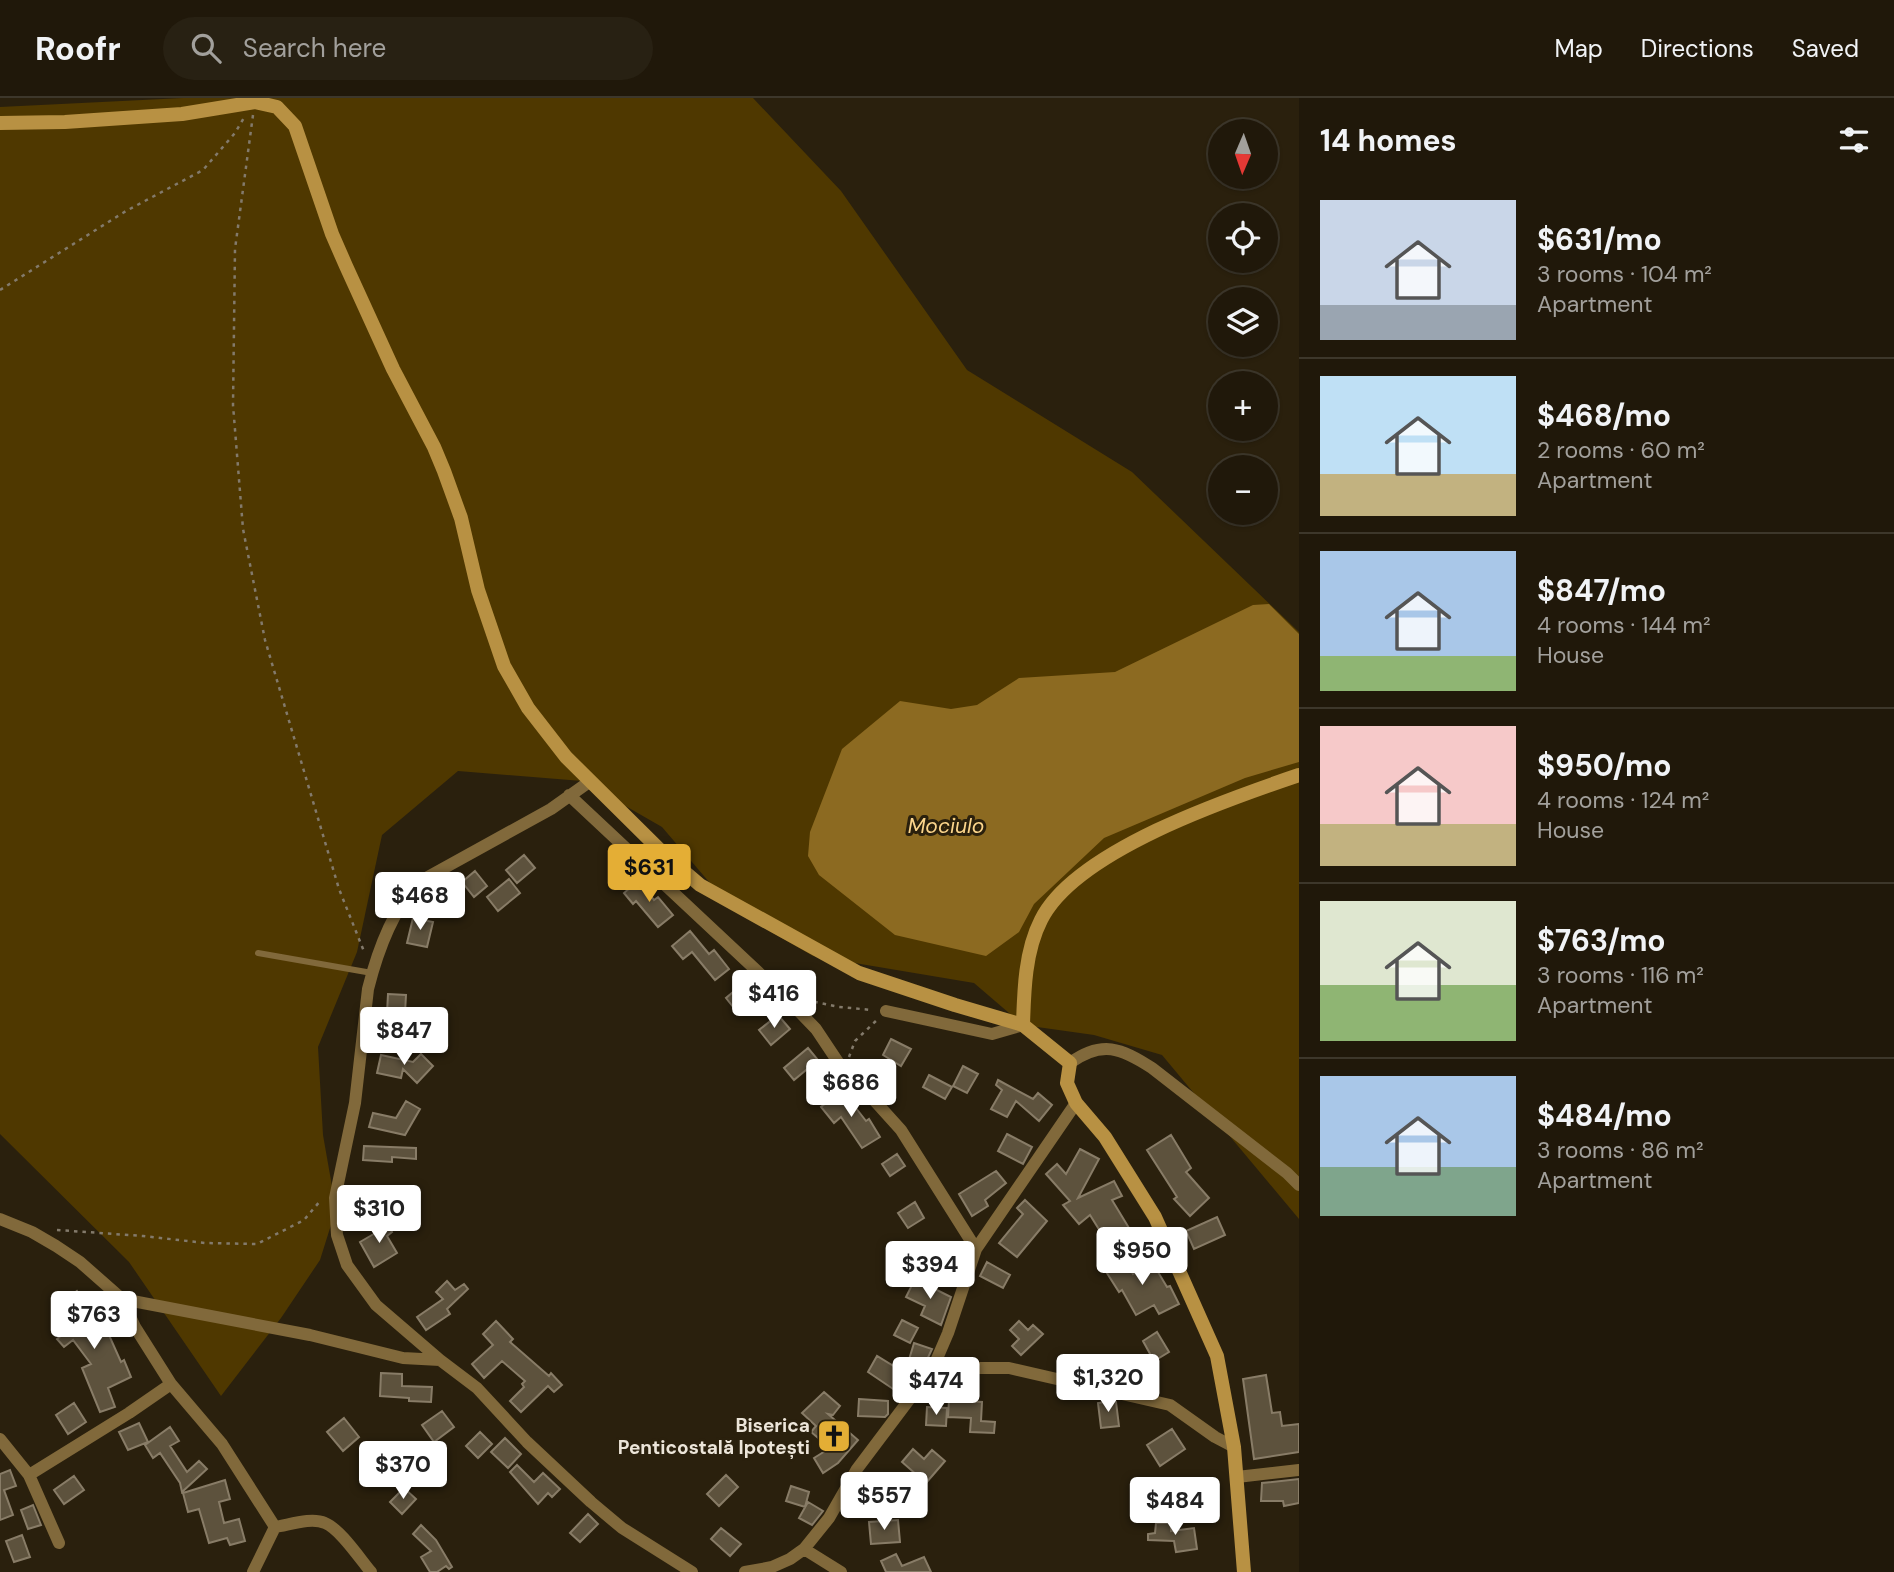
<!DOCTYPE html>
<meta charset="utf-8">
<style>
body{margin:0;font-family:"DM Sans",sans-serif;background:#282113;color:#f1f3f6;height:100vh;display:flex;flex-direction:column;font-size:26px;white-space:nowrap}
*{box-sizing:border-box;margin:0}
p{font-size:23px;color:#a2a09c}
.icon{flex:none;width:38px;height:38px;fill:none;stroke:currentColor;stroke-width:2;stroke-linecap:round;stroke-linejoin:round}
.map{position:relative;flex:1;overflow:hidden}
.drawer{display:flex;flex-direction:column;background:#20180a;width:595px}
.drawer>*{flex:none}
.needle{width:46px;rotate:182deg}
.fabs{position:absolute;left:1208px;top:21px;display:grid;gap:14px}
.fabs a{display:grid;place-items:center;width:70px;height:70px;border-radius:50%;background:#20180a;box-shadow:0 2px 5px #0004,0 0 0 2px #3d372b;font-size:35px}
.price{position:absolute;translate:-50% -60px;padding:0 16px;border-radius:7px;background:#fff;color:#222;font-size:23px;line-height:46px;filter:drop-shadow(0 2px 4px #0008)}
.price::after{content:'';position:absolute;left:50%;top:42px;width:21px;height:16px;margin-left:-10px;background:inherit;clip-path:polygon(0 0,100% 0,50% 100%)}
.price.on{background:#e4ae35;color:#111}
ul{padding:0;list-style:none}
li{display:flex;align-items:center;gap:21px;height:175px;padding:0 21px}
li+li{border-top:2px solid #3d372b}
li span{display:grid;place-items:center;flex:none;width:196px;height:140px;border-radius:0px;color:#555}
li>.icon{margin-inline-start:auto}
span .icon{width:84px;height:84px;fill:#fffc;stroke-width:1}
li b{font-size:30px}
h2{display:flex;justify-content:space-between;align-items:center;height:84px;padding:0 21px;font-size:30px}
header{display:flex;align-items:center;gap:42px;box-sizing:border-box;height:98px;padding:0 35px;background:#20180a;border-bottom:2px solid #3d372b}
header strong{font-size:33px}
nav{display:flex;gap:38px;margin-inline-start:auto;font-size:24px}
.search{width:490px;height:63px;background:#282113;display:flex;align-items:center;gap:18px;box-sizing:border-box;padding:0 24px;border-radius:38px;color:#a2a09c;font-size:26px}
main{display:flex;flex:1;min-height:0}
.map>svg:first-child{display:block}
.green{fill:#4f3800}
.water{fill:#8c6a21}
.building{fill:#5d523d;stroke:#887c67;stroke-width:2}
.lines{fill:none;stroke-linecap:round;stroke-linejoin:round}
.path{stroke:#837a6b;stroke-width:2.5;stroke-dasharray:3.5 5;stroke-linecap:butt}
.lane{stroke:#81693b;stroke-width:6}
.street{stroke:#81693b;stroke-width:12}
.secondary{stroke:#b89143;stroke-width:14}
.labels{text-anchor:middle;stroke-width:6;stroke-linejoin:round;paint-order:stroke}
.poi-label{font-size:19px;font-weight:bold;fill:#ece5d9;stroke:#2a200d;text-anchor:end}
.water-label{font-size:21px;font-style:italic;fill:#fcd58b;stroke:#2a200d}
</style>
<header>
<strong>Roofr</strong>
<div class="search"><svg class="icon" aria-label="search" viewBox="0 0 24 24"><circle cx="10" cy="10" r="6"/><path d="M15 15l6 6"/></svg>Search here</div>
<nav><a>Map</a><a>Directions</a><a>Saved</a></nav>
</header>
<main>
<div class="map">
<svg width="1299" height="1474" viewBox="0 0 1299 1474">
<rect width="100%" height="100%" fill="#2a200d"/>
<path class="green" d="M 183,0 L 753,0 L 841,93 L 967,272 L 1132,374 L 1299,534 L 1299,1121 L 1162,957 L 1094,937 L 1023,927 L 974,885 L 813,858 L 733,812 L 662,729 L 582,683 L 458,673 L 382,737 L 357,854 L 318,949 L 323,1037 L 336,1111 L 320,1162 L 281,1220 L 221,1298 L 129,1164 L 0,1036 L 0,9 Z"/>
<path class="water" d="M 1269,506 L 1299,536 L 1299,664 L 1245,680 L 1104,740 L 1034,806 L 1019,834 L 986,858 L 895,837 L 819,777 L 808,758 L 810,734 L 842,651 L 900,603 L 951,611 L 977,607 L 1019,580 L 1115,574 L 1253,507 Z"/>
<path class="building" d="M 524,757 L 535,770 L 517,785 L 506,772 Z
M 475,773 L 487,788 L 474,799 L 462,784 Z
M 509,781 L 520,795 L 498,813 L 487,799 Z
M 639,782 L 654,802 L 658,799 L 673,817 L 658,829 L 636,803 L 633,806 L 624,795 Z
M 413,820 L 433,824 L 427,849 L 407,845 Z
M 690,833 L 709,856 L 714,852 L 729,871 L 715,882 L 692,854 L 683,861 L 672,848 Z
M 745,884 L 758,899 L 738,915 L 726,900 Z
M 388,896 L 406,897 L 405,915 L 387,915 Z
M 778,917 L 790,931 L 771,947 L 759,932 Z
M 891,941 L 911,951 L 901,968 L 883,957 Z
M 808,950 L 818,962 L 794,982 L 784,970 Z
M 421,956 L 433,968 L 417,985 L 403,971 L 401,980 L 377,975 L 381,957 L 413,964 Z
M 963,968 L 978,976 L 967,995 L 953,988 Z
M 929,977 L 952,989 L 945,1001 L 923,989 Z
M 998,982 L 1033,1001 L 1038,995 L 1052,1007 L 1039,1023 L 1016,1003 L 1007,1019 L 991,1011 L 1002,992 L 996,987 Z
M 842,992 L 866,1023 L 869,1021 L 880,1039 L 862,1050 L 841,1019 L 834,1025 L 821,1009 Z
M 406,1003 L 420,1011 L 405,1037 L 369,1029 L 373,1015 L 396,1020 Z
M 1007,1036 L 1032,1049 L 1023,1066 L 998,1053 Z
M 1171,1037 L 1191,1070 L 1186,1074 L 1209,1100 L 1190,1118 L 1174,1101 L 1177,1099 L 1147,1052 Z
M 364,1048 L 416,1050 L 416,1061 L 392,1059 L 392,1064 L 363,1062 Z
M 1080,1051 L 1099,1061 L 1078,1100 L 1114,1083 L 1122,1098 L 1112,1102 L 1132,1135 L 1110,1149 L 1090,1117 L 1079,1126 L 1063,1107 L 1070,1103 L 1046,1076 L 1057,1066 L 1066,1076 Z
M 897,1056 L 905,1068 L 890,1078 L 882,1066 Z
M 996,1073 L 1006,1085 L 985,1102 L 988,1108 L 972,1118 L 959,1096 Z
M 1025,1102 L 1047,1123 L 1017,1159 L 999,1145 L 1023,1116 L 1017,1110 Z
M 915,1104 L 924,1120 L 908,1130 L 898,1115 Z
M 1217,1119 L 1225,1137 L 1194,1151 L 1186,1133 Z
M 385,1123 L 392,1134 L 387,1138 L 397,1155 L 374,1169 L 360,1144 L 377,1134 L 374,1130 Z
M 1123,1160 L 1133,1176 L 1152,1164 L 1167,1189 L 1170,1188 L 1179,1206 L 1159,1216 L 1154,1207 L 1136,1217 L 1122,1192 L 1119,1194 L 1105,1172 Z
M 987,1164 L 1010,1177 L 1003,1190 L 980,1178 Z
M 915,1181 L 951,1199 L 941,1227 L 921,1217 L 925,1208 L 906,1199 Z
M 447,1183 L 455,1192 L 464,1186 L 468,1191 L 447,1211 L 450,1216 L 426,1232 L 417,1219 L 443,1201 L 436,1194 Z
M 77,1193 L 89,1208 L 86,1210 L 109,1237 L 121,1264 L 124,1262 L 131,1279 L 108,1290 L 115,1309 L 100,1314 L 82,1270 L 91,1266 L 73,1242 L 64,1249 L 57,1241 L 73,1228 L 58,1208 Z
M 902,1222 L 918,1230 L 910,1245 L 894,1237 Z
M 496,1223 L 513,1241 L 510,1244 L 549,1278 L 551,1275 L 562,1287 L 554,1294 L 548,1288 L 521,1314 L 510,1303 L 524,1289 L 522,1286 L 525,1283 L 502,1263 L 484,1280 L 472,1266 L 493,1247 L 483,1236 Z
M 1019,1223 L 1028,1232 L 1033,1227 L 1043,1236 L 1021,1257 L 1012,1248 L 1019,1241 L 1010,1232 Z
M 1157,1234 L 1169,1254 L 1154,1263 L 1143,1243 Z
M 914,1245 L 932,1251 L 925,1266 L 902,1297 L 868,1274 L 877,1258 L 905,1275 Z
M 1121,1258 L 1130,1272 L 1116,1281 L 1108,1267 Z
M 381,1275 L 402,1276 L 402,1288 L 432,1289 L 431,1304 L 409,1303 L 409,1300 L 380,1298 Z
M 1266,1277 L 1272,1315 L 1280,1314 L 1282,1328 L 1299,1326 L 1299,1354 L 1254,1361 L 1243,1281 Z
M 824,1294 L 840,1308 L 833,1317 L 828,1316 L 858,1342 L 838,1365 L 823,1375 L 814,1360 L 830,1350 L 811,1334 L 816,1328 L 802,1315 Z
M 859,1301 L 888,1303 L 888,1316 L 885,1319 L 858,1318 Z
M 949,1302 L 982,1304 L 981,1323 L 995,1324 L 994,1335 L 970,1334 L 971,1320 L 948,1319 Z
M 1113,1303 L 1116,1304 L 1119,1328 L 1101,1330 L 1098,1305 Z
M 74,1305 L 86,1324 L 68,1336 L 56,1317 Z
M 927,1309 L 947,1310 L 946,1328 L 926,1327 Z
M 442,1313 L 454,1329 L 434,1344 L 422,1327 Z
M 344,1320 L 359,1339 L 343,1353 L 327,1334 Z
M 139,1325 L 148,1344 L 128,1352 L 119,1334 Z
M 170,1329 L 179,1343 L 170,1348 L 187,1374 L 199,1363 L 207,1371 L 182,1394 L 180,1385 L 160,1355 L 153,1360 L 145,1347 Z
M 1172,1331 L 1185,1351 L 1160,1368 L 1147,1347 Z
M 480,1334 L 492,1346 L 478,1360 L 466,1348 Z
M 505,1340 L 521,1356 L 508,1370 L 491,1354 Z
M 913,1351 L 924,1361 L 932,1352 L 945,1363 L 926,1385 L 902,1364 Z
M 517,1367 L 534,1384 L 543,1375 L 560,1391 L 552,1399 L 548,1395 L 538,1406 L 510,1374 Z
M 10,1372 L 16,1388 L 4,1392 L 13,1417 L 0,1422 L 0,1376 Z
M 726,1377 L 738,1389 L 719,1408 L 707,1396 Z
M 74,1378 L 84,1392 L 64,1406 L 54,1392 Z
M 1299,1381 L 1299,1405 L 1284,1408 L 1283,1403 L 1261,1403 L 1262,1385 Z
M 225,1382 L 230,1401 L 219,1404 L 224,1425 L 239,1421 L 245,1443 L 230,1447 L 227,1440 L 209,1445 L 199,1411 L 188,1414 L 183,1395 Z
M 791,1388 L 809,1394 L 805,1409 L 786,1403 Z
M 404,1390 L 416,1401 L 402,1416 L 390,1404 Z
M 808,1404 L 823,1413 L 812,1427 L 799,1420 Z
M 33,1407 L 41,1427 L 28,1431 L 21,1412 Z
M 588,1416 L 598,1426 L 580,1444 L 570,1435 Z
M 898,1422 L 900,1444 L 871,1446 L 869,1424 Z
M 1156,1425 L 1171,1425 L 1171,1433 L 1194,1430 L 1197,1451 L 1176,1454 L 1174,1443 L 1148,1442 L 1148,1436 L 1155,1435 Z
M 421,1427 L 436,1442 L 452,1469 L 449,1471 L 446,1468 L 437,1474 L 430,1474 L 421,1459 L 431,1453 L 413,1436 Z
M 721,1430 L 741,1446 L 730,1458 L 711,1441 Z
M 22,1437 L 30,1459 L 14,1464 L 6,1443 Z
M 896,1456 L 902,1468 L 924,1459 L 931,1474 L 886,1474 L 881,1463 Z"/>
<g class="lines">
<path class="path" d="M 253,17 L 235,151 L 233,307 L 243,431 L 265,542 L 339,791 L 365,856
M 0,192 L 126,113 L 203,72 L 235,35 L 245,18
M 806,902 L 839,909 L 872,912
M 849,959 L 855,943 L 879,920
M 57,1132 L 143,1138 L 205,1145 L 257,1146 L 304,1122 L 321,1102"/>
<path class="lane" d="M 258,855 L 372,875"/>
<path class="street" d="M 589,684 L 551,711 L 417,785 C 392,814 377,855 368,891 L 355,1005 L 335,1100 L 337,1137 L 347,1167 L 376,1207 L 440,1262 L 477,1290 L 527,1344 L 591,1404 L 622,1430 L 692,1474
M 569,697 L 788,902 L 816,931 L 844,973 L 864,991 L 901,1032 L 976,1151
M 886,913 L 992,936 L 1023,927
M 1070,965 C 1102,942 1121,950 1152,970 L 1287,1075 L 1299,1087
M 0,1121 L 32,1134 L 56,1148 L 80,1164 L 122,1201 L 135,1229 L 171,1286 L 222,1346 L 275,1429
M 122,1201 L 310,1237 L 403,1260 L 440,1262
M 933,1270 L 1009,1270 L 1170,1307 L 1215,1339 L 1234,1349
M 0,1341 L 29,1377 L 59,1445
M 29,1377 L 129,1315 L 171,1286
M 1237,1379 L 1299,1372
M 275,1429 C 289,1427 311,1419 325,1425 C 340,1431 360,1461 371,1474
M 804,1451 L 841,1474
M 253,1474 L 275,1429
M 745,1474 L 772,1469 L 790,1461 L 804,1451 L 829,1420 L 857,1371 L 933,1270 L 948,1235 L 976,1151 L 1076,1005"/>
<path class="secondary" d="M 0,25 L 65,24 L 182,16 L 255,4 L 277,9 L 295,28 L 332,136 L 346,168 L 393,271 L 434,349 L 444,373 L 461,420 L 478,492 L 504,568 L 528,610 L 566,659 L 666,758 L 700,787 L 859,875 L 955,907 L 1023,927 L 1070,965 L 1067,985 L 1076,1005 L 1105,1039 L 1155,1119 L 1217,1258 L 1234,1349 L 1244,1474
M 1023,927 C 1024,893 1025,853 1041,822 C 1075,753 1228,701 1299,677"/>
</g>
<defs>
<g id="church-square" transform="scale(1.75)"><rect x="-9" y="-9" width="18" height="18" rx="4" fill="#e4ae35" stroke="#2a200d"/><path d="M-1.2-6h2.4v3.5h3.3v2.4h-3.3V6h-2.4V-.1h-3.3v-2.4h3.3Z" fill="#111"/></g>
</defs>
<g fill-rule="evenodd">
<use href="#church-square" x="834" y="1338"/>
</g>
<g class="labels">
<g class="poi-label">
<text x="810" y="1334">Biserica<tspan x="810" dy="22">Penticostală Ipotești</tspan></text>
</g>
<g class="water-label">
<text x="946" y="735">Mociulo</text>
</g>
</g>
</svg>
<div class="fabs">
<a><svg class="needle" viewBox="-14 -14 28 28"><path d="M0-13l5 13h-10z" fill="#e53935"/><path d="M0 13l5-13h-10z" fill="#a2a09c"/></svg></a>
<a><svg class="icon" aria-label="locate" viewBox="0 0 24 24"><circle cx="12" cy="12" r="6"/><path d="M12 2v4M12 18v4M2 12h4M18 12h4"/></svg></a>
<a><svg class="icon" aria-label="layers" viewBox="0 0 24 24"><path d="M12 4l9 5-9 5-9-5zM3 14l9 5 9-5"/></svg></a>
<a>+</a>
<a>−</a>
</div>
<b class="price on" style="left:649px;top:806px">$631</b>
<b class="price" style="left:420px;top:834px">$468</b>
<b class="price" style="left:774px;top:932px">$416</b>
<b class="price" style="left:404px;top:969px">$847</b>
<b class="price" style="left:851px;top:1021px">$686</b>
<b class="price" style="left:379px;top:1147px">$310</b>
<b class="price" style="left:1142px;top:1189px">$950</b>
<b class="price" style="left:930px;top:1203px">$394</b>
<b class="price" style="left:94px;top:1253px">$763</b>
<b class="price" style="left:1108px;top:1316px">$1,320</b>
<b class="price" style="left:936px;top:1319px">$474</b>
<b class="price" style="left:403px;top:1403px">$370</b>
<b class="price" style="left:884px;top:1434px">$557</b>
<b class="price" style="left:1175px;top:1439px">$484</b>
</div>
<section class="drawer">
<h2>14 homes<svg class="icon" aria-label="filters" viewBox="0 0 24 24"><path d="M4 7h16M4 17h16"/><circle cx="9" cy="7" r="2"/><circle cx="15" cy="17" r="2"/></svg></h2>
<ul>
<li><span style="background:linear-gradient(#c9d6e8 75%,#9aa5b1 0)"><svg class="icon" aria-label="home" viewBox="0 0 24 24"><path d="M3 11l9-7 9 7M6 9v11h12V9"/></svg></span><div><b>$631/mo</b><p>3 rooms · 104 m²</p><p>Apartment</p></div></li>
<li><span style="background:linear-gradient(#bfe0f5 70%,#c2b280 0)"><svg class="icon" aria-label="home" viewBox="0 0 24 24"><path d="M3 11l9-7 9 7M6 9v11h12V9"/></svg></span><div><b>$468/mo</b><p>2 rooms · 60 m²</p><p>Apartment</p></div></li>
<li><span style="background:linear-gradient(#a9c7e8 75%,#8fb573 0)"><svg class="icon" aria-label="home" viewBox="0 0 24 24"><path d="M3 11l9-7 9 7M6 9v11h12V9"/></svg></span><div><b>$847/mo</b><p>4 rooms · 144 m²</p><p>House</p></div></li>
<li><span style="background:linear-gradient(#f6c9c9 70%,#c2b280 0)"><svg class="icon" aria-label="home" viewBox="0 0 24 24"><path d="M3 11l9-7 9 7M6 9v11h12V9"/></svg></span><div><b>$950/mo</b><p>4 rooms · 124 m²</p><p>House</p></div></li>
<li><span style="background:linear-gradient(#dfe7d0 60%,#8fb573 0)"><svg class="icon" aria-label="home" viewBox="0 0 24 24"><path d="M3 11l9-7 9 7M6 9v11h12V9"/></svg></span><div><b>$763/mo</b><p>3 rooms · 116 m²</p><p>Apartment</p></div></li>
<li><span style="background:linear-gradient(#a9c7e8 65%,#7fa58c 0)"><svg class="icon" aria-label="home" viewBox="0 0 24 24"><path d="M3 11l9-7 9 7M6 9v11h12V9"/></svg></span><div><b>$484/mo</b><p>3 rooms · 86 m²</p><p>Apartment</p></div></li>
</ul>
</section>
</main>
